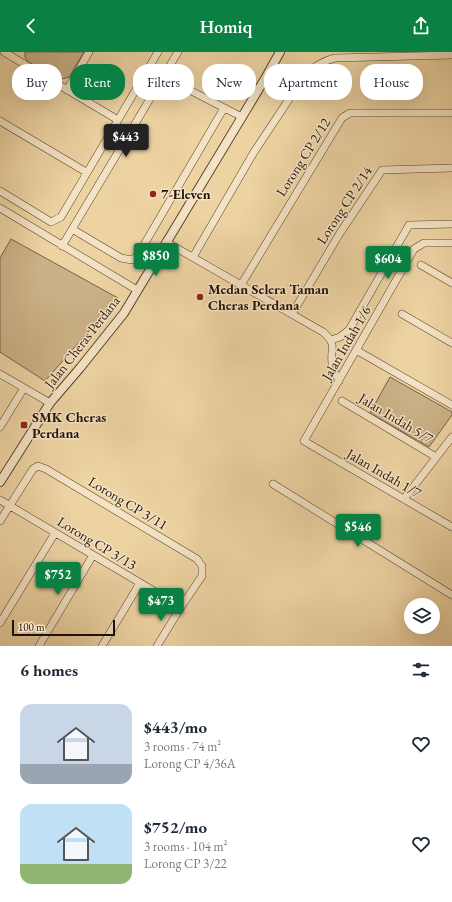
<!DOCTYPE html>
<meta charset="utf-8">
<style>
body{margin:0;font-family:"EB Garamond",serif;background:#f6f6f7;color:#1f2937;height:100vh;display:flex;flex-direction:column;font-size:15px;white-space:nowrap}
*{box-sizing:border-box;margin:0}
p{font-size:13px;color:#747a83}
.icon{flex:none;width:22px;height:22px;fill:none;stroke:currentColor;stroke-width:2;stroke-linecap:round;stroke-linejoin:round}
.map{position:relative;height:594px;overflow:hidden}
.details{display:flex;flex-direction:column;background:#fff;flex:1}
.details>*{flex:none}
.guide{position:absolute;left:12px;top:12px;width:428px;height:36px;display:flex;gap:8px}
.controls{position:absolute;left:404px;top:546px;display:grid;gap:8px}
.controls a{display:grid;place-items:center;width:36px;height:36px;border-radius:50%;background:#fff;box-shadow:0 4px 16px #0002;font-size:20px}
.scale{position:absolute;left:12px;bottom:10px;width:103px;box-sizing:border-box;padding-left:4px;border:2px solid #231206;border-top:0;font-size:11px;line-height:14px;white-space:nowrap;color:#231206;-webkit-text-stroke:3px #f3e2c3;paint-order:stroke}
.price{position:absolute;translate:-50% -34px;padding:0 9px;border-radius:4px;background:#0b8043;color:#fff;font-size:13px;line-height:26px;filter:drop-shadow(0 1px 2px #0008)}
.price::after{content:'';position:absolute;left:50%;top:24px;width:12px;height:9px;margin-left:-6px;background:inherit;clip-path:polygon(0 0,100% 0,50% 100%)}
.price.selected{background:#222;color:#fff}
ul{padding:0;list-style:none}
li{display:flex;align-items:center;gap:12px;height:100px;padding:0 20px}
li span{display:grid;place-items:center;flex:none;width:112px;height:80px;border-radius:12px;color:#555}
li>.icon{margin-inline-start:auto}
span .icon{width:48px;height:48px;fill:#fffc;stroke-width:1}
li b{font-size:17px}
h2{display:flex;justify-content:space-between;align-items:center;height:48px;padding:0 20px;font-size:17px}
.chip{padding:0 14px;border-radius:16px;background:#fff;box-shadow:0 4px 16px #0002;font-size:14px;line-height:36px}
.chip.selected{background:#0b8043;color:#fff}
header{display:flex;justify-content:space-between;align-items:center;height:52px;padding:0 20px;background:#0b8043;color:#fff;font-size:18px;font-weight:600}
.map>svg:first-child{display:block}
.green{fill:#cbb187;stroke:#776246}
.lines{fill:none;stroke-linecap:round;stroke-linejoin:round}
.minor-casing{stroke:#56422d;stroke-width:8}
.tertiary-casing{stroke:#56422d;stroke-width:10}
.minor{stroke:#f3e2c3;stroke-width:7}
.tertiary{stroke:#f3e2c3;stroke-width:8}
.poi-dot{fill:#8f2418;stroke:#f3e2c3;stroke-width:1.5}
.labels{text-anchor:middle;stroke-width:3;stroke-linejoin:round;paint-order:stroke}
.street-label{font-size:14px;fill:#231206;stroke:#f3e2c3}
.poi-label{font-size:14px;font-weight:bold;fill:#231206;stroke:#f3e2c3;text-anchor:start}
</style>
<header><svg class="icon" aria-label="back" viewBox="0 0 24 24"><path d="M15 5l-7 7 7 7"/></svg>Homiq<svg class="icon" aria-label="share" viewBox="0 0 24 24"><path d="M12 15V3M7 8l5-5 5 5M5 13v7h14v-7"/></svg></header>
<div class="map">
<svg width="452" height="594" viewBox="0 0 452 594">
<rect width="100%" height="100%" fill="#edd2a2"/>
<filter id="stains"><feTurbulence type="fractalNoise" baseFrequency=".005" numOctaves="4"/><feColorMatrix values="0 0 0 0 .2 0 0 0 0 .09 0 0 0 0 .02 0 0 0 .5 -.17"/></filter>
<radialGradient id="worn" r=".72"><stop offset=".6" stop-color="#630" stop-opacity="0"/><stop offset="1" stop-color="#630" stop-opacity=".3"/></radialGradient>
<path class="green" d="M 25,0 L 84,0 L 69,25 L 62,27 L 28,10 L 25,5 Z
M 11,187 L 118,246 L 45,329 L 0,300 L 0,206 Z
M 390,325 L 452,360 L 452,363 L 429,395 L 370,361 Z"/>
<g class="lines">
<g class="minor-casing">
<path id="minor" d="M 4,0 L 118,68
M 164,25 L 242,65
M 67,38 L 89,0
M 0,69 L 86,120
M 0,139 L 51,170 L 61,165 L 158,0
M 0,156 L 137,238
M 72,177 L 121,206 L 132,208 L 138,203 L 224,56
M 166,190 L 323,280 C 338,293 330,296 332,311 C 333,318 336,323 339,329
M 452,191 L 424,191 L 414,197 L 304,389 L 452,475
M 62,194 L 178,0
M 193,205 L 254,100 L 305,23 C 314,15 322,9 335,6 L 452,3
M 421,213 L 452,231
M 241,233 L 342,66 L 350,61 L 452,61
M 292,262 L 340,181 L 382,118 L 452,116
M 402,262 L 452,291
M 331,288 L 340,285 L 349,278 L 409,173 L 452,172
M 356,298 L 452,353
M 0,322 L 50,351
M 342,349 L 436,405
M 0,375 L 24,336
M 273,432 L 452,543
M 404,447 L 452,385
M 0,448 L 181,555
M 0,469 L 33,417 L 38,414 L 46,417 L 197,507 L 202,514 L 202,524 L 181,555 L 157,594
M 0,571 L 55,481
M 39,594 L 93,503
M 102,594 L 140,531"/>
</g>
<g class="tertiary-casing">
<path id="tertiary" d="M 0,430 L 50,351 L 80,316 L 124,261 L 266,25 L 280,0"/>
</g>
<use href="#minor" class="minor"/>
<use href="#tertiary" class="tertiary"/>
</g>
<g class="poi-dot">
<circle cx="153" cy="142" r="4"/>
<circle cx="200" cy="245" r="4"/>
<rect x="20" y="369" width="8" height="8" rx="2"/>
</g>
<g class="labels">
<g class="street-label">
<text transform="translate(303 105) rotate(-58)" y="5">Lorong CP 2/12</text>
<text transform="translate(344 153) rotate(-57)" y="5">Lorong CP 2/14</text>
<text transform="translate(82 290) rotate(-52)" y="5">Jalan Cheras Perdana</text>
<text transform="translate(346 291) rotate(-60)" y="5">Jalan Indah 1/6</text>
<text transform="translate(396 366) rotate(31)" y="5">Jalan Indah 5/7</text>
<text transform="translate(384 421) rotate(30)" y="5">Jalan Indah 1/7</text>
<text transform="translate(128 451) rotate(31)" y="5">Lorong CP 3/11</text>
<text transform="translate(97 491) rotate(31)" y="5">Lorong CP 3/13</text>
</g>
<g class="poi-label">
<text x="161" y="147">7-Eleven</text>
<text x="208" y="242">Medan Selera Taman<tspan x="208" dy="16">Cheras Perdana</tspan></text>
<text x="32" y="370">SMK Cheras<tspan x="32" dy="16">Perdana</tspan></text>
</g>
</g>
<rect width="100%" height="100%" filter="url(#stains)"/>
<rect width="100%" height="100%" fill="url(#worn)"/>
</svg>
<div class="controls">
<a><svg class="icon" aria-label="layers" viewBox="0 0 24 24"><path d="M12 4l9 5-9 5-9-5zM3 14l9 5 9-5"/></svg></a>
</div>
<div class="scale">100 m</div>
<b class="price selected" style="left:126px;top:106px">$443</b>
<b class="price" style="left:156px;top:225px">$850</b>
<b class="price" style="left:388px;top:228px">$604</b>
<b class="price" style="left:358px;top:496px">$546</b>
<b class="price" style="left:58px;top:544px">$752</b>
<b class="price" style="left:161px;top:570px">$473</b>
<div class="guide">
<a class="chip">Buy</a>
<a class="chip selected">Rent</a>
<a class="chip">Filters</a>
<a class="chip">New</a>
<a class="chip">Apartment</a>
<a class="chip">House</a>
</div>
</div>
<section class="details">
<h2>6 homes<svg class="icon" aria-label="filters" viewBox="0 0 24 24"><path d="M4 7h16M4 17h16"/><circle cx="9" cy="7" r="2"/><circle cx="15" cy="17" r="2"/></svg></h2>
<ul>
<li><span style="background:linear-gradient(#c9d6e8 75%,#9aa5b1 0)"><svg class="icon" aria-label="home" viewBox="0 0 24 24"><path d="M3 11l9-7 9 7M6 9v11h12V9"/></svg></span><div><b>$443/mo</b><p>3 rooms · 74 m²</p><p>Lorong CP 4/36A</p></div><svg class="icon" aria-label="heart" viewBox="0 0 24 24"><path d="M12 20l-8-8c-3-5 5-10 8-4 3-6 11-1 8 4z"/></svg></li>
<li><span style="background:linear-gradient(#bfe0f5 75%,#8fb573 0)"><svg class="icon" aria-label="home" viewBox="0 0 24 24"><path d="M3 11l9-7 9 7M6 9v11h12V9"/></svg></span><div><b>$752/mo</b><p>3 rooms · 104 m²</p><p>Lorong CP 3/22</p></div><svg class="icon" aria-label="heart" viewBox="0 0 24 24"><path d="M12 20l-8-8c-3-5 5-10 8-4 3-6 11-1 8 4z"/></svg></li>
</ul>
</section>
